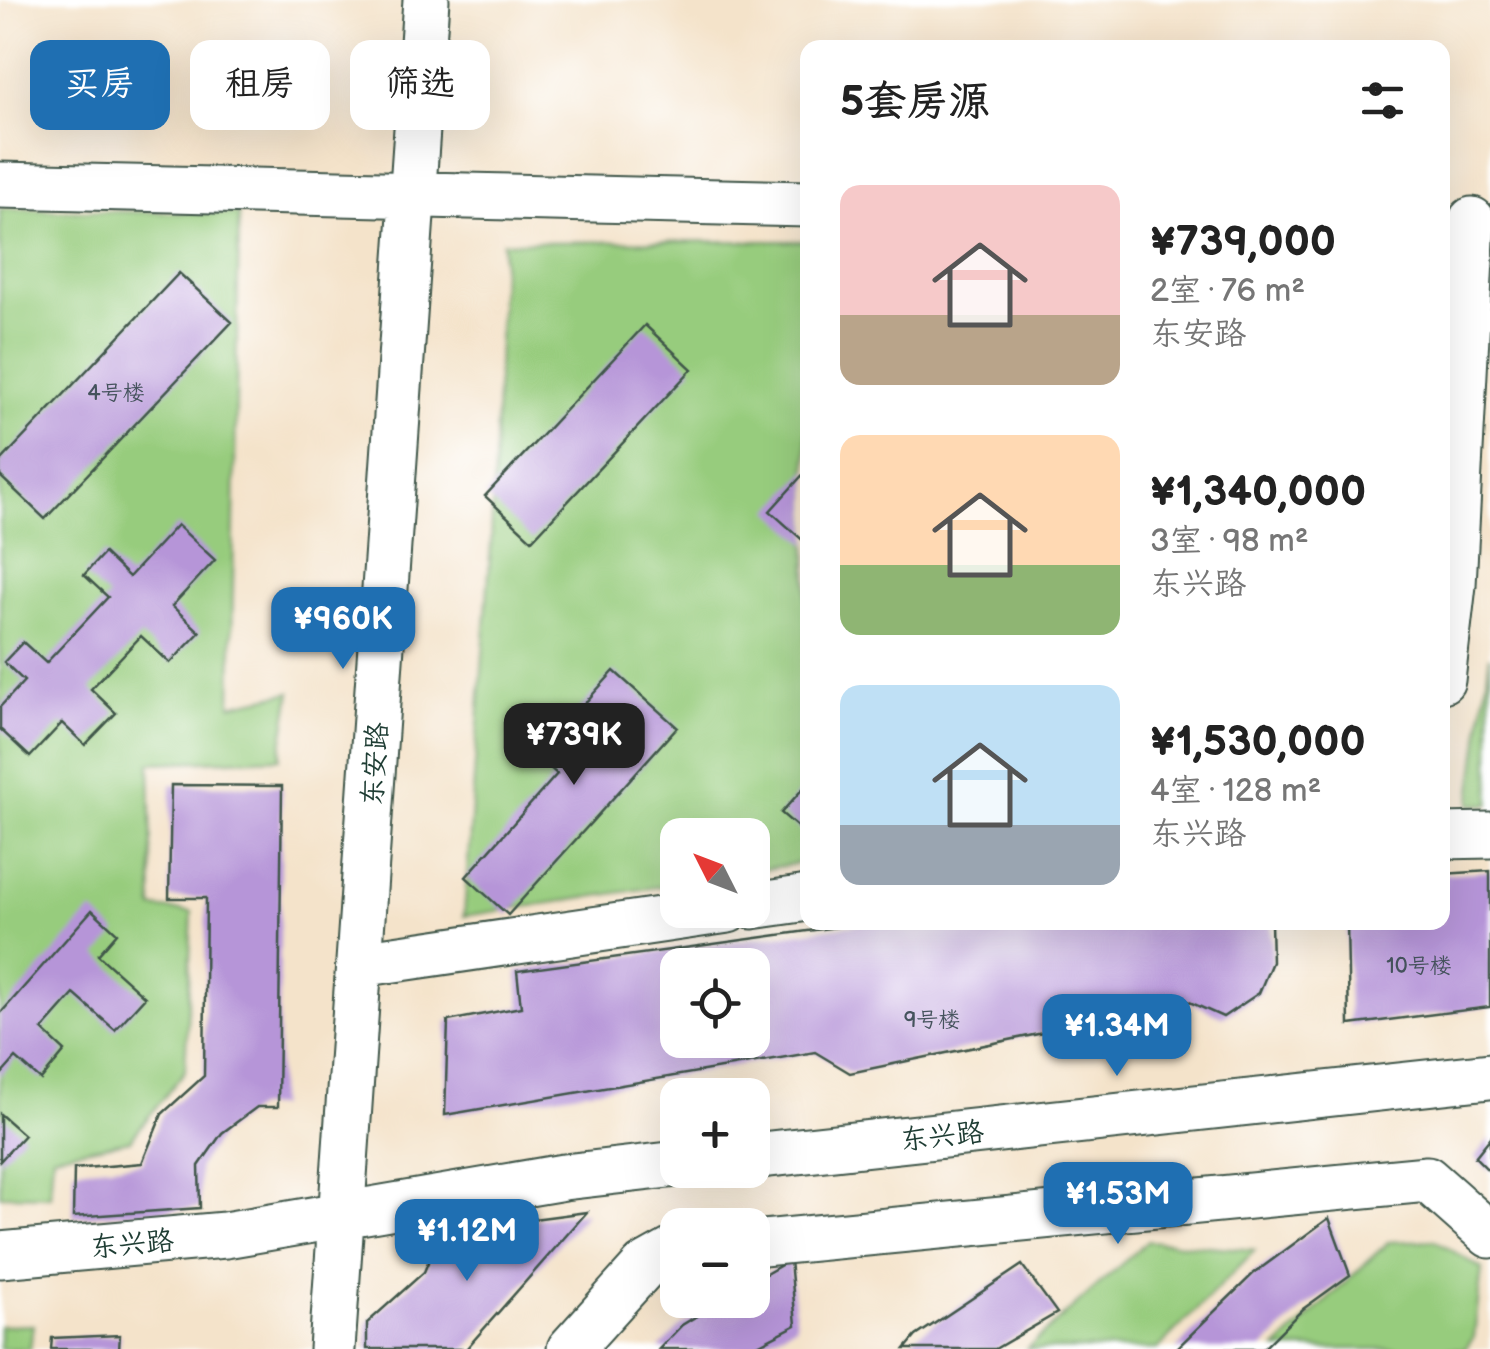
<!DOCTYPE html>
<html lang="zh">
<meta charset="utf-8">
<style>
body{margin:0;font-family:"Balsamiq Sans","LXGW WenKai TC",sans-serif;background:#f6f6f6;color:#222;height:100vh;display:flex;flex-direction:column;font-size:38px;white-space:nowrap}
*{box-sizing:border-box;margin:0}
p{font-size:32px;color:#767676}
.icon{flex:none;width:55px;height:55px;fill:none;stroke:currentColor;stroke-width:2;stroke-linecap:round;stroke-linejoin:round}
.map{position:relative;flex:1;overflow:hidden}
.details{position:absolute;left:800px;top:40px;width:650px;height:890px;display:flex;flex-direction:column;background:#fff;border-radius:20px;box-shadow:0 10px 40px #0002}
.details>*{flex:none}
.banner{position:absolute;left:30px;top:40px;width:620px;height:90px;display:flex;gap:20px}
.needle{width:65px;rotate:312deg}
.fabs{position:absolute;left:660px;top:818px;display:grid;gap:20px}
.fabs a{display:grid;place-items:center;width:110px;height:110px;border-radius:20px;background:#fff;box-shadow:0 10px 40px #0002;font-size:50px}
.price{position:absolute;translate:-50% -85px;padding:0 22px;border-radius:20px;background:#1f6fb2;color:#fff;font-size:32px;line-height:65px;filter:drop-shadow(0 2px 5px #0008)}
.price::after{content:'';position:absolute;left:50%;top:60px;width:30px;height:22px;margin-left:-15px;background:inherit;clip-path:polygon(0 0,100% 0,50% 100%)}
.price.selected{background:#222;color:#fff}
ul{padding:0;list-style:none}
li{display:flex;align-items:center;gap:30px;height:250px;padding:0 40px}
li span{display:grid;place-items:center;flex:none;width:280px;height:200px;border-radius:20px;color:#555}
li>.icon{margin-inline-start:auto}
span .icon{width:120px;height:120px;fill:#fffc;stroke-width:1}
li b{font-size:42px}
h2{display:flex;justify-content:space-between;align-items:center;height:120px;padding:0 40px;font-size:42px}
.chip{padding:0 35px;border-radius:20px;background:#fff;box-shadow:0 10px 40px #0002;font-size:35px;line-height:90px}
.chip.selected{background:#1f6fb2;color:#fff}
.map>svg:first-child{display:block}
.green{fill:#97cc7d;stroke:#5b8458;stroke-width:2.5}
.building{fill:#b695d8;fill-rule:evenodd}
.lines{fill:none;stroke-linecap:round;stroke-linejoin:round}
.minor-casing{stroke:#3f564a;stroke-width:49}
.minor{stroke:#fff;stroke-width:45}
.labels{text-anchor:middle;stroke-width:8;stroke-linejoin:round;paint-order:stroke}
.number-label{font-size:22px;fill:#45535d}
.street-label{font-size:28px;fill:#1f3d34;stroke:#fff}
</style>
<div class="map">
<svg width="1490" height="1349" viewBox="0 0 1490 1349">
<rect width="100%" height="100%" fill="#fff"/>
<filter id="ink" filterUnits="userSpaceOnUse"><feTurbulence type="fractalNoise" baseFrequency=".01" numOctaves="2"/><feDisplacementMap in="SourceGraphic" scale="20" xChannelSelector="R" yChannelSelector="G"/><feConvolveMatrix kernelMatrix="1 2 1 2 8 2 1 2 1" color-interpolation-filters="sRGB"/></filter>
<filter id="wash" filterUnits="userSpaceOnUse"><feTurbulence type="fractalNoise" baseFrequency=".0048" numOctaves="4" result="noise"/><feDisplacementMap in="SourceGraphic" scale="40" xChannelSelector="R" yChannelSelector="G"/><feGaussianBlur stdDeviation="2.25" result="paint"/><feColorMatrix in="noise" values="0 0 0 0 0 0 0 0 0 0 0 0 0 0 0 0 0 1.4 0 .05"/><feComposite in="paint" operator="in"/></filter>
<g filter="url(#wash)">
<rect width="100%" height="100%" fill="#f4e3ca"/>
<path class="green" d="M 0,209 L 239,214 L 231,705 L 291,692 L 280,758 L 150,763 L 153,908 L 192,912 L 185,1071 L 130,1140 L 53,1155 L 50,1196 L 0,1195 Z
M 807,241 L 807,862 L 753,871 L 752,835 L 678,835 L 677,884 L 464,916 L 491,544 L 503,242 Z
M 1490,656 L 1490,804 L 1470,805 Z
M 1435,1240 L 1482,1269 L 1474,1337 L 1465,1349 L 1276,1349 L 1388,1242 Z
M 1147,1241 L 1255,1250 L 1158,1349 L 1027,1349 Z
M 33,1325 L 30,1349 L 0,1349 L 0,1326 Z"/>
<g id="blocks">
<path class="building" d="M 179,273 L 232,322 L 45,519 L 0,476 L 0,462 Z
M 645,325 L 692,369 L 532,540 L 485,496 Z
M 808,469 L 808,545 L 770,511 Z
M 177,525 L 215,560 L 172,606 L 200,632 L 170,663 L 141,636 L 91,689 L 116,713 L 85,745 L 62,723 L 30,757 L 0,729 L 0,707 L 24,681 L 4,662 L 23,642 L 46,663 L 108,597 L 84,575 L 104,553 L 129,577 Z
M 614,671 L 677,727 L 508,915 L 466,877 L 557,774 L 537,756 Z
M 808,783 L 808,836 L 781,813 Z
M 171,785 L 282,786 L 278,1107 L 257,1107 L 222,1133 L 199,1166 L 200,1208 L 73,1217 L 74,1169 L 142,1163 L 162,1114 L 204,1076 L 206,898 L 169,898 Z
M 1490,871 L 1490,1007 L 1349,1025 L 1347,922 L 1442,922 L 1442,874 Z
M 92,910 L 117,933 L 98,955 L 145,997 L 115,1030 L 74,994 L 42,1030 L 65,1051 L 41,1080 L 16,1058 L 0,1076 L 0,1014 Z
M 873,922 L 1271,922 L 1272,962 L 1259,993 L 1223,1017 L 1183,999 L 1149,1011 L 850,1073 L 815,1052 L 445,1115 L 448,1021 L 521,1007 L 517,971 ZM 678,965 L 752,965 L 752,1040 L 678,1040 Z
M 0,1114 L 24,1135 L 0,1161 Z
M 1490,1138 L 1490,1172 L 1475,1157 Z
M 587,1212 L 466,1349 L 367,1349 L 367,1323 L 424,1272 L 441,1231 Z
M 1329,1218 L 1350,1275 L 1303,1309 L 1263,1349 L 1176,1349 L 1253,1274 Z
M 790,1260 L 796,1325 L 750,1349 L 659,1349 L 682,1325 L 723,1300 L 752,1300 L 752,1282 Z
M 1022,1265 L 1057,1313 L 995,1349 L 905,1349 L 916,1336 Z
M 120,1335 L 119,1349 L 51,1349 L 52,1338 Z"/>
</g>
</g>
<g filter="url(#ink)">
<use href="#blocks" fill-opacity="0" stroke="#3f564a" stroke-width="2.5"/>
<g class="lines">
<g class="minor-casing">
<path id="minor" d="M 0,185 L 808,204
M 1442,680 L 1453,585 L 1472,220
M 1442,836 L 1490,835
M 752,906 L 808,898
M 360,964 L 728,910
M 752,1156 L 1490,1076
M 752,1244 L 1427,1179 L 1490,1235
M 0,1255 L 225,1235 L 564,1177 L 678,1164
M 332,1349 L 426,0
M 570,1349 L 644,1267 L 678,1248"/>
</g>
<use href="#minor" class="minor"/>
</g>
</g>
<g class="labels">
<g class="number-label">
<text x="116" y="400">4号楼</text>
<text x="1419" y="973">10号楼</text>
<text x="932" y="1027">9号楼</text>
</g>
<g class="street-label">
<text transform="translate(374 764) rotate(-86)" y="10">东安路</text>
<text transform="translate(942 1135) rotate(-6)" y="10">东兴路</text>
<text transform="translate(132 1243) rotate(-5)" y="10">东兴路</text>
</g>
</g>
</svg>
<div class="fabs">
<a><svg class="needle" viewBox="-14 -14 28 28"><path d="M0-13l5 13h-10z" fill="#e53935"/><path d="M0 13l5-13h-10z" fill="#767676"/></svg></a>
<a><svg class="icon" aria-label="locate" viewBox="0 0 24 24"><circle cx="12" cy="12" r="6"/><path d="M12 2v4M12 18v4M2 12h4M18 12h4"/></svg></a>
<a>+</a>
<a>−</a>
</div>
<b class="price" style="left:343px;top:672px">¥960K</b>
<b class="price selected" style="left:574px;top:788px">¥739K</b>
<b class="price" style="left:1117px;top:1079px">¥1.34M</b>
<b class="price" style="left:1118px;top:1247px">¥1.53M</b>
<b class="price" style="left:467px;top:1284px">¥1.12M</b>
<div class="banner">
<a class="chip selected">买房</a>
<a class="chip">租房</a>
<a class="chip">筛选</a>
</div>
<section class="details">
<h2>5套房源<svg class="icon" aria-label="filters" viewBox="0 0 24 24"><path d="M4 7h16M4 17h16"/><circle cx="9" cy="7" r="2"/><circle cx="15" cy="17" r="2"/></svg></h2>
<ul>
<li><span style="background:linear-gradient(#f6c9c9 65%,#b9a48a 0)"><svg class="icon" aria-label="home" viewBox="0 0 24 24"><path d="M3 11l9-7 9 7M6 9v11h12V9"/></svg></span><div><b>¥739,000</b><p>2室 · 76 m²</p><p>东安路</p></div></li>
<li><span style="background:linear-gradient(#ffd9b3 65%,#8fb573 0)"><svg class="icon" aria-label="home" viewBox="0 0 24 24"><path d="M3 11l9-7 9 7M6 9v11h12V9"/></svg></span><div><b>¥1,340,000</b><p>3室 · 98 m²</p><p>东兴路</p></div></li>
<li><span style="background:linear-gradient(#bfe0f5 70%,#9aa5b1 0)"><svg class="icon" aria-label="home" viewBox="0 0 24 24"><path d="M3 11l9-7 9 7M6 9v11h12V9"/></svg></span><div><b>¥1,530,000</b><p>4室 · 128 m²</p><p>东兴路</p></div></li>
</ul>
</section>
</div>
